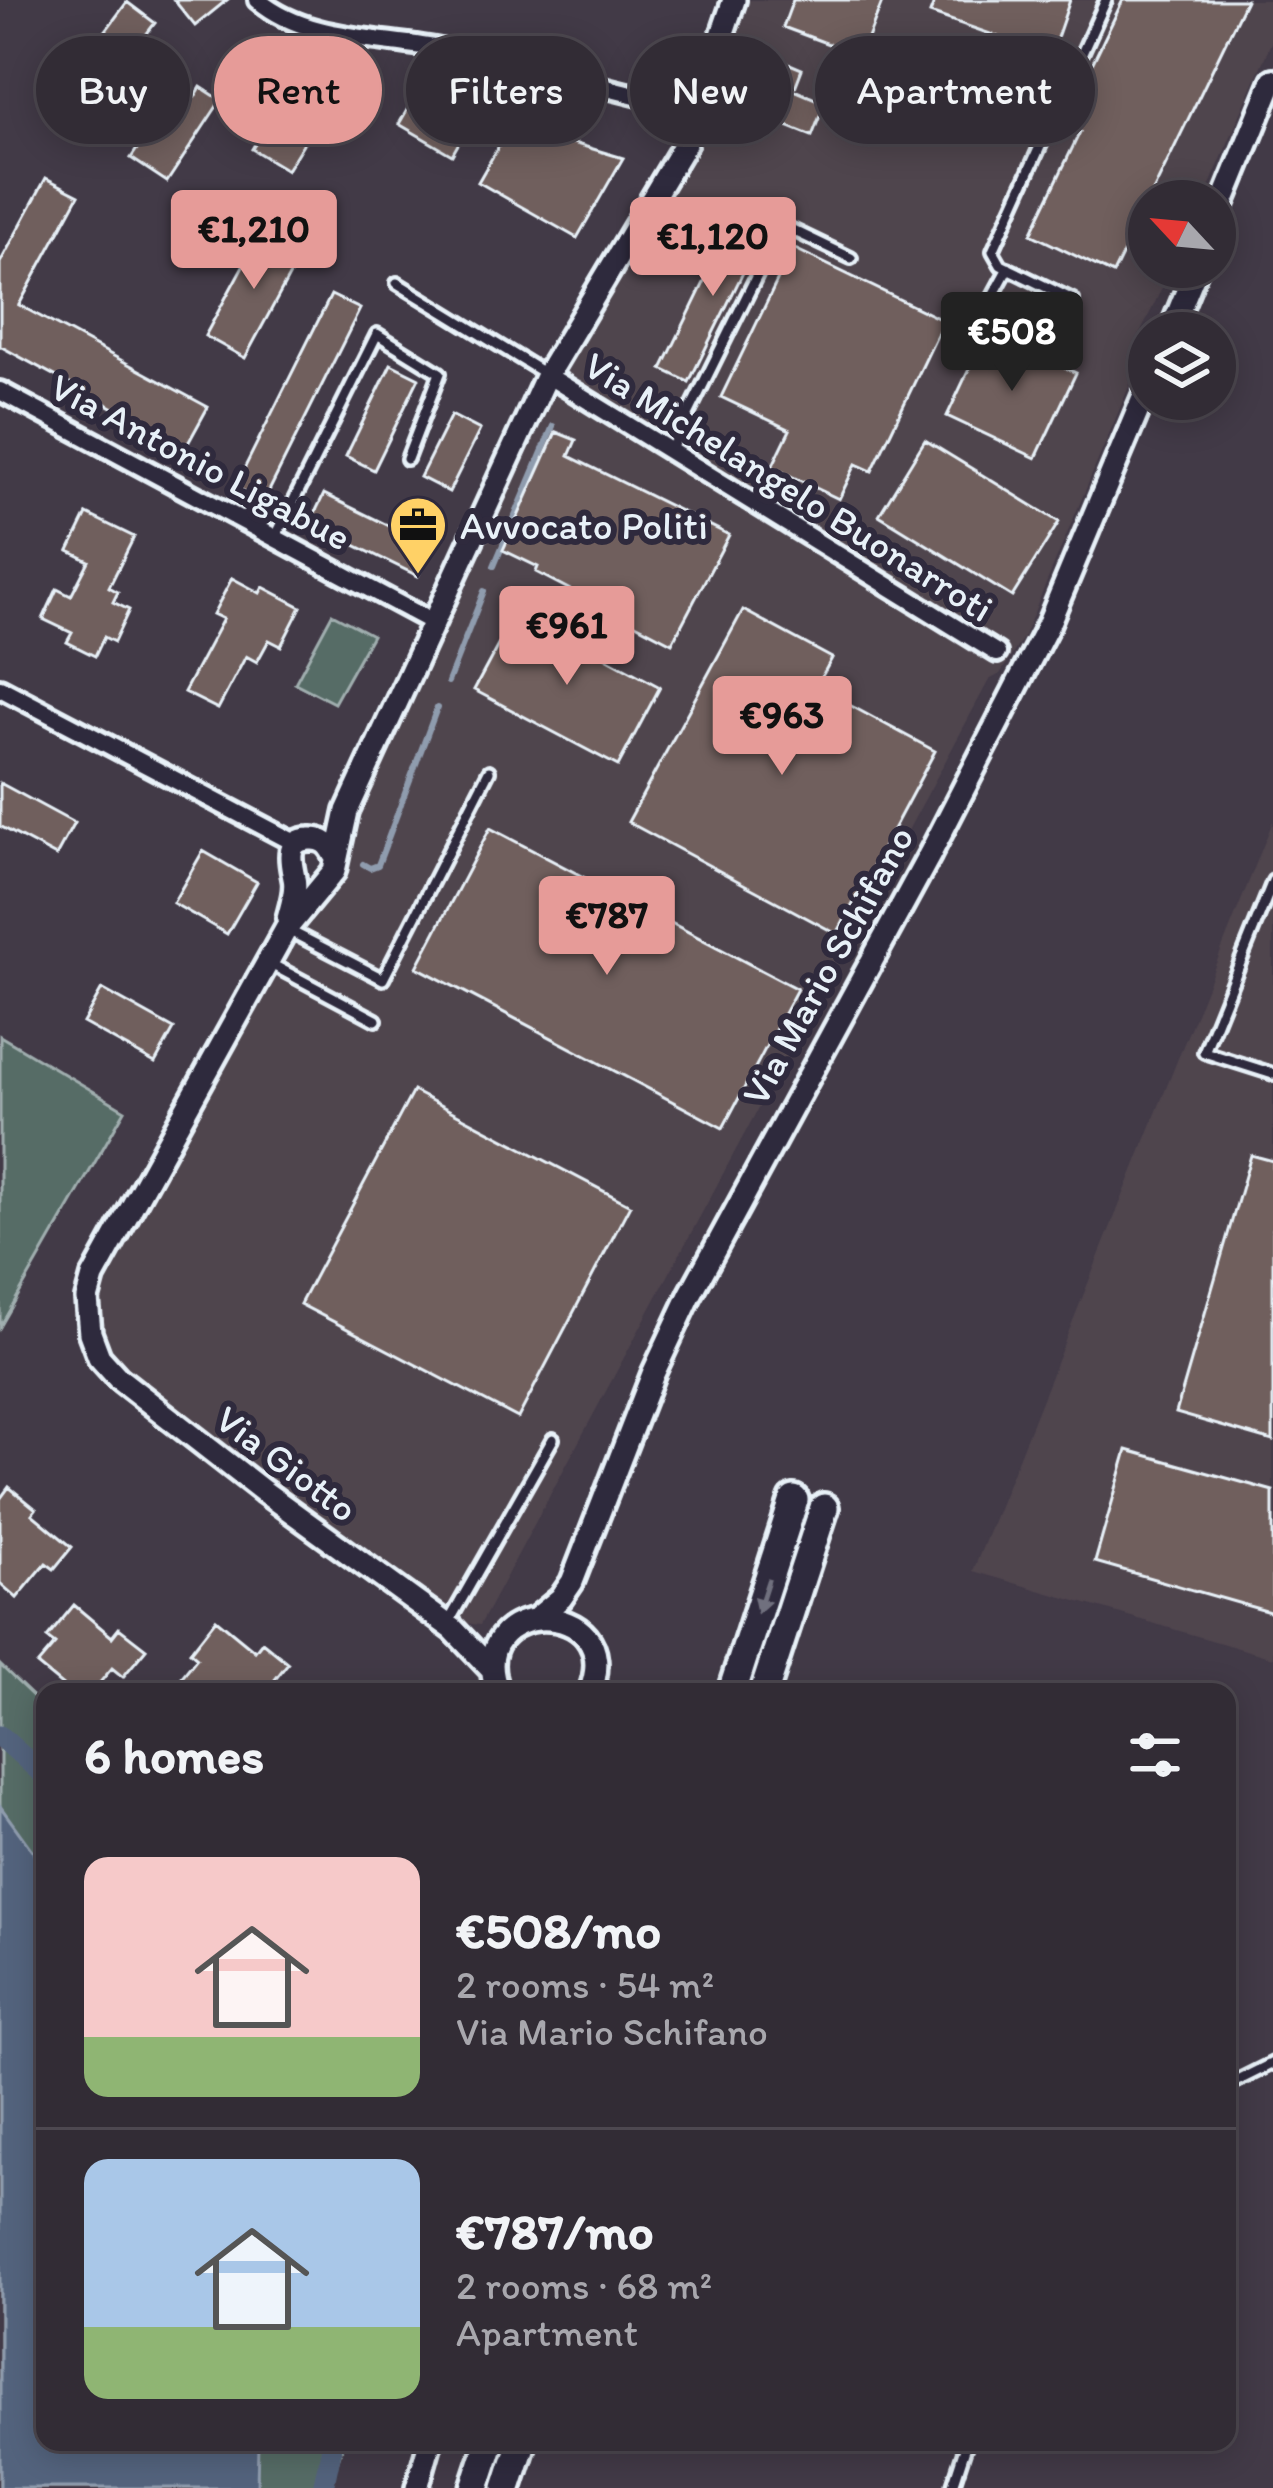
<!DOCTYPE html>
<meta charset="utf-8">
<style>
body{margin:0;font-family:Itim,sans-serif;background:#3d3841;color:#f1f3f6;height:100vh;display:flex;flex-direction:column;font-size:45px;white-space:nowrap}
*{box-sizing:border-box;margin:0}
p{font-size:39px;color:#a8a7ad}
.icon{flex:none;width:66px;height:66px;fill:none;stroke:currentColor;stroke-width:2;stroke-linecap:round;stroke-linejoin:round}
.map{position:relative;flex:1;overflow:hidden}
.side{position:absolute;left:36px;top:1683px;width:1200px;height:768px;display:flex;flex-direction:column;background:#322c35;border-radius:24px;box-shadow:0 6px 30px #0003,0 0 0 3px #4d4850}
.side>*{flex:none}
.guide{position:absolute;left:36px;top:36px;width:1203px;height:108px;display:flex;gap:24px}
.needle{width:78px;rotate:296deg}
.fabs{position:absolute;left:1128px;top:180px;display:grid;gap:24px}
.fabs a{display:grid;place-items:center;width:108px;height:108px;border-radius:50%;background:#322c35;box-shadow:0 6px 30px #0003,0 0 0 3px #4d4850;font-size:60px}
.price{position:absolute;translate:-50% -102px;padding:0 27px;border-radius:12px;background:#e69b98;color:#111;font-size:39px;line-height:78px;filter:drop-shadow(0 3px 6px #0008)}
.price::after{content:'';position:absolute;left:50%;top:72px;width:36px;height:27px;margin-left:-18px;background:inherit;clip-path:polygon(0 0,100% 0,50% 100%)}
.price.selected{background:#222;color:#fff}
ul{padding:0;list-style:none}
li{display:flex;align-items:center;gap:36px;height:300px;padding:0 48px}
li+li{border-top:3px solid #4d4850}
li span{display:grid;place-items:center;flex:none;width:336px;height:240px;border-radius:24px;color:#555}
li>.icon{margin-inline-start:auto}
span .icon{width:144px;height:144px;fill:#fffc;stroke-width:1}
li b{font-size:51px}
h2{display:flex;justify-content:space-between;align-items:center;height:144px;padding:0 48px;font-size:51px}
.pill{padding:0 42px;border-radius:54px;background:#322c35;box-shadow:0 6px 30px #0003,0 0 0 3px #4d4850;font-size:42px;line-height:108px}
.pill.selected{background:#e69b98;color:#111}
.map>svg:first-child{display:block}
.built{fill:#50454e}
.green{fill:#576c66;stroke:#a0aeaf;stroke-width:3}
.water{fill:#53647d;stroke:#8f9cae;stroke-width:3}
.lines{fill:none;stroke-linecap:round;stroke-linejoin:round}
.stream{stroke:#8f9cae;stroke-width:6}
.canal{stroke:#53647d;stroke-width:21}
.building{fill:#705e5d;stroke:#e8f1f8;stroke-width:3}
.service-casing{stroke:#e8f1f8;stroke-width:18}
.minor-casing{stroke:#e8f1f8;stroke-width:26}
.tertiary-casing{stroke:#e8f1f8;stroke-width:30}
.trunk-casing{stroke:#e8f1f8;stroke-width:36}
.service{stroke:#2f2a3d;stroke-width:9}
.minor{stroke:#2f2a3d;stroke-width:16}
.tertiary{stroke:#2f2a3d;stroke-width:21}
.trunk{stroke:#2f2a3d;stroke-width:27}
.oneway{fill:#70707e}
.labels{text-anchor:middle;stroke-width:12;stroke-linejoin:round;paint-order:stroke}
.street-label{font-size:39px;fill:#e8f1f8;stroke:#2f2a3d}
.poi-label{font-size:39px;fill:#e8f1f8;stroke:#2f2a3d;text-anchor:start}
</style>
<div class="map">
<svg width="1273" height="2488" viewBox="0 0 1273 2488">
<rect width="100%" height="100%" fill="#423a47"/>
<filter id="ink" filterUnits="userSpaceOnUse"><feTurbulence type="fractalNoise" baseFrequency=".00833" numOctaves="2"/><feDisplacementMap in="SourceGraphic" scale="24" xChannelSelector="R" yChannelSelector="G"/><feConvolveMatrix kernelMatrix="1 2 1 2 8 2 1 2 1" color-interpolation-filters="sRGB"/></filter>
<g filter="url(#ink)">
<path class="built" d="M 745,0 L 1273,0 L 1273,38 L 1203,201 L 1149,201 L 1149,267 L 1172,267 L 1134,346 L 1144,351 L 1024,636 L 1000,674 L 989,680 L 480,1625 L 457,1622 L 119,1372 L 102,1347 L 94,1296 L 353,815 L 549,383 L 675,180 L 710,113 Z
M 1273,821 L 1273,1658 L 973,1571 Z"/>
<path class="green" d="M 332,614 L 372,635 L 334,703 L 295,683 Z
M 0,1036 L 125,1110 L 0,1327 Z
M 0,1665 L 45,1708 L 45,2442 L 344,2442 L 329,2488 L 0,2488 Z"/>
<path class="water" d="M 0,1806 L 45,1868 L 45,2442 L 258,2442 L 257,2488 L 0,2488 Z"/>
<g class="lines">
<path class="stream" d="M 494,566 L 553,426
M 448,682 L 484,591
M 363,864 L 370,868 L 378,865 L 437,708"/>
<path class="canal" d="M 0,1736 L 45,1776
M 323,2488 L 333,2442"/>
</g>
<path class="building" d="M 174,0 L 227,0 L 195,26 Z
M 793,0 L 883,0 L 861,56 L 783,27 Z
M 935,0 L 1070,0 L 1051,55 L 930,13 Z
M 1123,0 L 1246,0 L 1113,274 L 1031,234 L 1080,132 L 1063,124 Z
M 127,2 L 155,23 L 131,54 L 104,33 Z
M 897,47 L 917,54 L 909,76 L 989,105 L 978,136 L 896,106 L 899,98 L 881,92 Z
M 785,62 L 802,69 L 794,90 L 825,103 L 812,136 L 764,117 Z
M 296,77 L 331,98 L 287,170 L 252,149 Z
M 179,87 L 195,97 L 201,87 L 221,100 L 167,182 L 131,158 Z
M 419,89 L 472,120 L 452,155 L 399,124 Z
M 516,116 L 553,137 L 623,158 L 577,238 L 478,182 Z
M 46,178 L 79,195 L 19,305 L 208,407 L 186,447 L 0,346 L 0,263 Z
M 736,217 L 764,230 L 689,382 L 662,369 Z
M 264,227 L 304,249 L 245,358 L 205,336 Z
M 793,248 L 944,321 L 872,471 L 856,464 L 839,499 L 772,467 L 790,430 L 721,397 Z
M 331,295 L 360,309 L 264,501 L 235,487 Z
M 987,331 L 1076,373 L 1036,458 L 947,416 Z
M 391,364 L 419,378 L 374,470 L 346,456 Z
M 451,415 L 480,430 L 449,492 L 420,477 Z
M 556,432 L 576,440 L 569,456 L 729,535 L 672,643 L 536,572 L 538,567 L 503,550 Z
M 925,440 L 1059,522 L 1012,597 L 879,515 Z
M 324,494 L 432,547 L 418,576 L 310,523 Z
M 87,514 L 134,537 L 109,587 L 118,592 L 113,602 L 129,610 L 114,642 L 104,637 L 95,656 L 67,642 L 72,633 L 43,619 L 57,589 L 71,596 L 89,561 L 69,551 Z
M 232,578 L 260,593 L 263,587 L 301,607 L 281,646 L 269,640 L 257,662 L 246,656 L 218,709 L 184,692 L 223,619 L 213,614 Z
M 517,610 L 660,687 L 618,766 L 474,690 Z
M 743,610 L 832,658 L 816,687 L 935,751 L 837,934 L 628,822 Z
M 0,783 L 74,823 L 56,856 L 0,826 Z
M 490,828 L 797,989 L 723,1128 L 417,967 Z
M 203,851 L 257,882 L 227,934 L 173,903 Z
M 102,989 L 174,1029 L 155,1063 L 83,1023 Z
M 413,1091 L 630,1205 L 518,1418 L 300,1304 Z
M 1251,1155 L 1273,1161 L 1273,1441 L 1176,1413 Z
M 1127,1450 L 1273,1491 L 1273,1613 L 1095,1562 Z
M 9,1487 L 36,1509 L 32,1514 L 72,1547 L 54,1569 L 46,1563 L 17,1598 L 0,1583 L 0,1499 Z
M 74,1605 L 112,1637 L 119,1628 L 146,1649 L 123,1677 L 112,1668 L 92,1692 L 70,1692 L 37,1665 L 55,1644 L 47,1638 Z
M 216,1619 L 255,1651 L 262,1642 L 288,1663 L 266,1691 L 255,1682 L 247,1692 L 196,1692 L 180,1679 L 197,1658 L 190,1652 Z"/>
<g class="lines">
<g class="service-casing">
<path id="service" d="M 397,283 L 547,375
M 1073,300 L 1001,265 L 993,251 L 1106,0
M 970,338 L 1008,268
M 670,451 L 782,225 L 851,258
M 275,538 L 377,334 L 440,373 L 407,459
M 1273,881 L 1204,1052 L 1273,1074
M 286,929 L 383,979 L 489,771
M 267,962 L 376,1020
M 447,1625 L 553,1439
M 1227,2086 L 1273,2063
M 952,2488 L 967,2442"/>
</g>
<g class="minor-casing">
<path id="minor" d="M 258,0 C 307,42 385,37 445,50 C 530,68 615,90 699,111
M 547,375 L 997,653
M 0,391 L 434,623
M 0,688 L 297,844"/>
</g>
<g class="tertiary-casing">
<path id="tertiary" d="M 1215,222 L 1273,80
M 1170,333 L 1197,267
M 288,919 C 291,907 297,890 294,878 C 291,862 284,840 310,839 C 323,838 329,845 334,855
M 538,1617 L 561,1598 L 572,1582 L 653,1374 L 690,1295 L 930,854 L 1048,625 L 1149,384
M 492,1670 L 453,1629 L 263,1491 L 118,1378 L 99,1357 L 90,1333 L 87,1299 L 93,1277 L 286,929 L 334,871 L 347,811 L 547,375 L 685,144 L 734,0
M 498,1692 C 459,1595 629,1594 590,1692
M 417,2488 L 430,2442"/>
</g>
<g class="trunk-casing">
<path id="trunk" d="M 732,1692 L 794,1500
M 764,1692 L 824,1508
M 475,2488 L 490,2442
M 507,2488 L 522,2442"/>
</g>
<use href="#service" class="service"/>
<use href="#minor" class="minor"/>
<use href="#tertiary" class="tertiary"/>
<use href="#trunk" class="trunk"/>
</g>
<defs><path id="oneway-solid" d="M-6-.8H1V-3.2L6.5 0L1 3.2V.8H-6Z" transform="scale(3)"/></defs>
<use class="oneway" href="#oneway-solid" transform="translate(763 1596) rotate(108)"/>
</g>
<defs>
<g id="office-pin" transform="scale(3)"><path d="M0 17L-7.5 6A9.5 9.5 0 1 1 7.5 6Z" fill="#ffd166" stroke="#2f2a3d"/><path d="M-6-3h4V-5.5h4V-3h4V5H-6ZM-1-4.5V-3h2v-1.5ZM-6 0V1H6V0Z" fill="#111"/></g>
</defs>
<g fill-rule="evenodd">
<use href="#office-pin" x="418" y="525"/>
</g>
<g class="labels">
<g class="street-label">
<text transform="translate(201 461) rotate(28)" y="14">Via Antonio Ligabue</text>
<text transform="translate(789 486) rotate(32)" y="14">Via Michelangelo Buonarroti</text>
<text transform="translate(827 965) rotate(-61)" y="14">Via Mario Schifano</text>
<text transform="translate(287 1463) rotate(37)" y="14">Via Giotto</text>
</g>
<g class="poi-label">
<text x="460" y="539">Avvocato Politi</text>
</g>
</g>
</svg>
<div class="fabs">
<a><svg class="needle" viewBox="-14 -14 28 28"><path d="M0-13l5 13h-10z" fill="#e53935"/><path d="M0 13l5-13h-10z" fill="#a8a7ad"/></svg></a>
<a><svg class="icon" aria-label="layers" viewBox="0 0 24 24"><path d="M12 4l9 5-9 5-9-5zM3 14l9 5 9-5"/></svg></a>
</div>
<b class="price" style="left:254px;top:292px">€1,210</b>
<b class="price" style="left:713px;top:299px">€1,120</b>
<b class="price selected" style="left:1012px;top:394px">€508</b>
<b class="price" style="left:567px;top:688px">€961</b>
<b class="price" style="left:782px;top:778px">€963</b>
<b class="price" style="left:607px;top:978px">€787</b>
<div class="guide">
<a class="pill">Buy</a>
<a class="pill selected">Rent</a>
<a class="pill">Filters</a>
<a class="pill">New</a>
<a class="pill">Apartment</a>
</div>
<section class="side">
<h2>6 homes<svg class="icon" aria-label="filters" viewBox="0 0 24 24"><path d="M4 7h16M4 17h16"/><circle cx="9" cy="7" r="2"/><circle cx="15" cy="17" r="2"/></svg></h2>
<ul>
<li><span style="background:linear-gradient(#f6c9c9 75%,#8fb573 0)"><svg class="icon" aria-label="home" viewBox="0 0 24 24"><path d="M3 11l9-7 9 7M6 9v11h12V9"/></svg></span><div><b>€508/mo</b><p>2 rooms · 54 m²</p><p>Via Mario Schifano</p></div></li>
<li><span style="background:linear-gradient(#a9c7e8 70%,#8fb573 0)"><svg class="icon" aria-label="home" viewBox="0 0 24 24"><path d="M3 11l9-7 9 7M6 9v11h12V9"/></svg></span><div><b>€787/mo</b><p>2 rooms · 68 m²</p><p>Apartment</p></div></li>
</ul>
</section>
</div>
